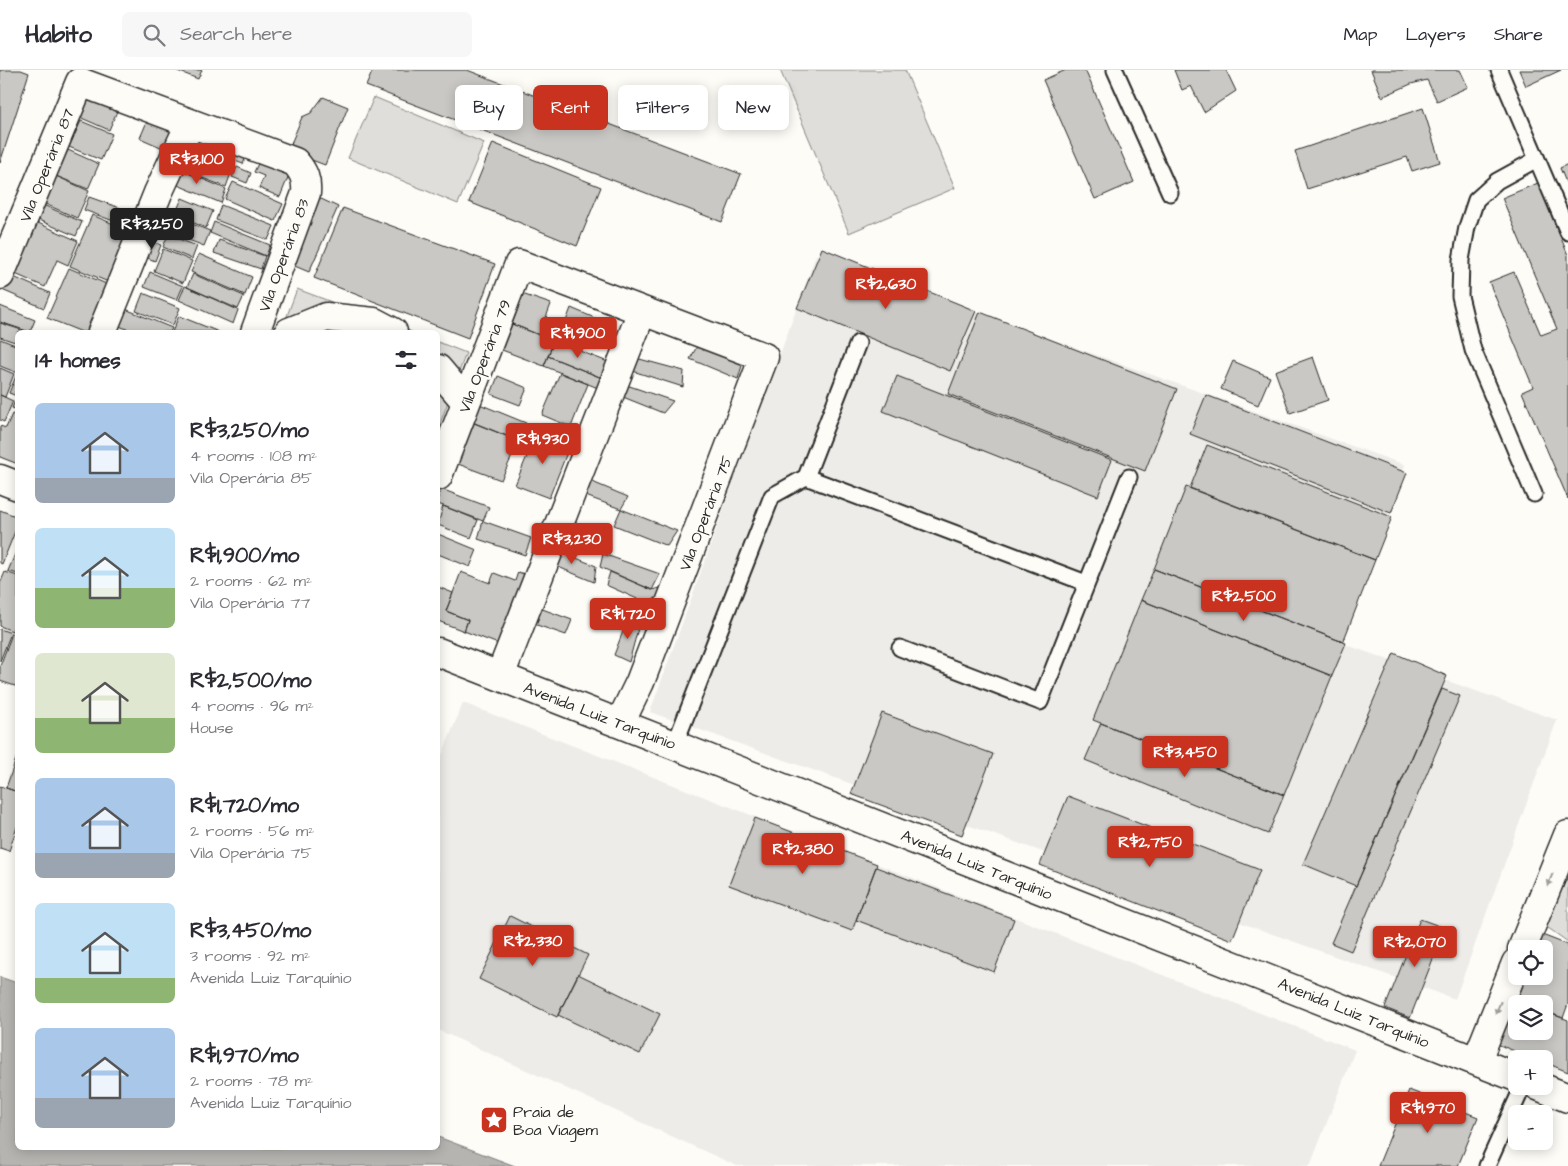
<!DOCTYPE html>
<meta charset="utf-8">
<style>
body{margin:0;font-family:"Architects Daughter",sans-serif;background:#f7f7f7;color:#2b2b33;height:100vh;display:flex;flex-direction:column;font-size:19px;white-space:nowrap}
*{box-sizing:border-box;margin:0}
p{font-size:16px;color:#7c7c81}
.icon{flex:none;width:28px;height:28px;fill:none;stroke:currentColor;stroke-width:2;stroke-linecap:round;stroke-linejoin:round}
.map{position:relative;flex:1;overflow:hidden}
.panel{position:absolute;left:15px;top:260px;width:425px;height:820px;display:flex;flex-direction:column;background:#fff;border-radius:8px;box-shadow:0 2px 12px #0003}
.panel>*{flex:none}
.top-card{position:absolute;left:455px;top:15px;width:475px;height:45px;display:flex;gap:10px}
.controls{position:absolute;left:1508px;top:870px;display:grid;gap:10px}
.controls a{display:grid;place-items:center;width:45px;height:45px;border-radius:8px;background:#fff;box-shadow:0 2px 12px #0003;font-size:25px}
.price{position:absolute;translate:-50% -42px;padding:0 11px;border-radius:5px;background:#c8321e;color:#fff;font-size:16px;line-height:32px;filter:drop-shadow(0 1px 2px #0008)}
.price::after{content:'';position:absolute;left:50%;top:30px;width:15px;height:11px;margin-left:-8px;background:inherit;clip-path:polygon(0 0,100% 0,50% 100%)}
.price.on{background:#222;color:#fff}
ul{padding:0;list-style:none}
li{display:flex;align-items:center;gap:15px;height:125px;padding:0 20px}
li span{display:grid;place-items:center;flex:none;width:140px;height:100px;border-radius:8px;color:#555}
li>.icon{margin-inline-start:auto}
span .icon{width:60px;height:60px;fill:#fffc;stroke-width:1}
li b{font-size:21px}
h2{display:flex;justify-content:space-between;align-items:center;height:60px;padding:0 20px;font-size:21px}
.tag{padding:0 18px;border-radius:8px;background:#fff;box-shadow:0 2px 12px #0003;font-size:18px;line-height:45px}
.tag.on{background:#c8321e;color:#fff}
header{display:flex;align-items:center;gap:30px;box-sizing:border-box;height:70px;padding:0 25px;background:#fff;border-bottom:1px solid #e1e1e2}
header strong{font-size:24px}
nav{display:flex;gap:28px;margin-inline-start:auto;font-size:18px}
.search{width:350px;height:45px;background:#f7f7f7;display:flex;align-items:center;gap:12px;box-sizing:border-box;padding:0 18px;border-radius:8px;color:#7c7c81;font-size:19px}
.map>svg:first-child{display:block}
.built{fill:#edece8}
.green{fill:#dfdeda;stroke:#858482}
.water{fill:#b5b4b1;stroke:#7e7d7b}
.building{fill:#c9c8c4;stroke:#2b2b2b}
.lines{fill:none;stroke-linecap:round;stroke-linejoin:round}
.lane-casing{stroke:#2b2b2b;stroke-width:19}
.street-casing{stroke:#2b2b2b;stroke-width:31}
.secondary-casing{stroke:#2b2b2b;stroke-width:31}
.lane{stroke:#fdfcf7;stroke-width:15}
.street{stroke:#fdfcf7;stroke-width:28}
.secondary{stroke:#fdfcf7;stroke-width:28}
.oneway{fill:#9e9e9b}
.labels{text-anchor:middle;stroke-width:5;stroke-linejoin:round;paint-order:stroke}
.street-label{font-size:16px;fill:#2b2b2b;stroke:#fdfcf7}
.poi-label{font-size:16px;fill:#2b2b2b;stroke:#fdfcf7;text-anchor:start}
</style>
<header>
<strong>Habito</strong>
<div class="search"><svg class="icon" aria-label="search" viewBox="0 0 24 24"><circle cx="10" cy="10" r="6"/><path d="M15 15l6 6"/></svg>Search here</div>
<nav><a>Map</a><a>Layers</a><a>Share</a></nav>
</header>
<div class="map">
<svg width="1568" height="1096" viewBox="0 0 1568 1096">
<rect width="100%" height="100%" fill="#fdfcf7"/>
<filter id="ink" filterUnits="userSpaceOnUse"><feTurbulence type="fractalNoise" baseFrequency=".02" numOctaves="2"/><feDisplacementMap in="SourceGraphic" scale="10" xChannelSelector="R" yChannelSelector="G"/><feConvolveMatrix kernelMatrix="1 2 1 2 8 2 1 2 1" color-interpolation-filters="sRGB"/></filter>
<g filter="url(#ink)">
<path class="built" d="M 816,185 L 1405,395 L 1341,573 L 1557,650 L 1455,929 L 650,642 Z
M 463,633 L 1355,980 L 1310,1096 L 737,1096 L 438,960 L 438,695 Z"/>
<path class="green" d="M 780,0 L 905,0 L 955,118 L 849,163 Z
M 374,27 L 484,73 L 458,134 L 348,88 Z
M 297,219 L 412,262 L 281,262 Z
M 438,272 L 466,283 L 438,359 Z
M 1568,805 L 1568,872 L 1544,855 Z"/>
<path class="water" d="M 0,907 L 17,913 L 18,1078 L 438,1078 L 438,1067 L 515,1096 L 0,1096 Z"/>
<path class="building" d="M 0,0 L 21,0 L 29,3 L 0,93 Z
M 175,0 L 202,0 L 198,9 Z
M 373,0 L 467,0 L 741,104 L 722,152 L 366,16 Z
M 1066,0 L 1085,0 L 1134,112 L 1095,129 L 1043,10 Z
M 1174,0 L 1226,0 L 1236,21 L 1204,42 L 1191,16 L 1182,20 Z
M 1371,0 L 1460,0 L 1468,17 L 1437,31 L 1427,10 L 1411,14 L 1382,27 Z
M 1519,0 L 1561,0 L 1526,16 Z
M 88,21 L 120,34 L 109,60 L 77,46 Z
M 323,27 L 348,37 L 325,95 L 288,81 L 302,47 L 311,43 Z
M 1423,38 L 1440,92 L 1412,101 L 1407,87 L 1307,119 L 1295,81 Z
M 151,42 L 183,56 L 172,82 L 140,68 Z
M 81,51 L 112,64 L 101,90 L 69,77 Z
M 198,61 L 249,80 L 243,94 L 193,75 Z
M 183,73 L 235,92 L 226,117 L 174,97 Z
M 493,73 L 601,117 L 577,176 L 469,132 Z
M 68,80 L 99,94 L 88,119 L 56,106 Z
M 263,83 L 293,95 L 280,127 L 259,118 L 264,106 L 254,102 Z
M 1568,94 L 1568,117 L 1560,98 Z
M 174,97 L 226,119 L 221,133 L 168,111 Z
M 237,97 L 251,103 L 247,113 L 232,107 Z
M 56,106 L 89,121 L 77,148 L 43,133 Z
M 233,112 L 283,134 L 275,151 L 225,129 Z
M 1538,113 L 1568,185 L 1568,429 L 1522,322 L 1533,317 L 1489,212 L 1514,202 L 1541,265 L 1557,259 L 1502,128 Z
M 315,126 L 338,137 L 309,202 L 285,192 Z
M 89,127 L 140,145 L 135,159 L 84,140 Z
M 182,128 L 213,141 L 206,158 L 175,145 Z
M 34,131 L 82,152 L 76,166 L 36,149 Z
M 221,135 L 274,156 L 268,170 L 216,150 Z
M 343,138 L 495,194 L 468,268 L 314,208 Z
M 158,141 L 210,161 L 204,176 L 152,156 Z
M 92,145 L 140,165 L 118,216 L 70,196 Z
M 36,152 L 78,171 L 68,195 L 57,190 L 45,217 L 13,203 Z
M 214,152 L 270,175 L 266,186 L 210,163 Z
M 168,165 L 197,176 L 192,189 L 163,177 Z
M 149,170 L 161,175 L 155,191 L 143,186 Z
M 219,170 L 265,186 L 261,199 L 214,183 Z
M 822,178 L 976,241 L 950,301 L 797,238 Z
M 163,179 L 192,191 L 183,213 L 154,201 Z
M 199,184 L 252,207 L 245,225 L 191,202 Z
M 69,198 L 111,216 L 91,262 L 82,262 L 47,248 Z
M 150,202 L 183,216 L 177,230 L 144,217 Z
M 193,204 L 244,226 L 238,239 L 187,217 Z
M 9,205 L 50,223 L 44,238 L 2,220 Z
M 185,216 L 238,240 L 233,254 L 179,230 Z
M 143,223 L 180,238 L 173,255 L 136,241 Z
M 522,224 L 551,234 L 544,253 L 563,259 L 554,271 L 512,254 L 517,241 L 513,236 Z
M 0,236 L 35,250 L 30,262 L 0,252 Z
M 118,236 L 172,258 L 170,262 L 135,262 L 111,253 Z
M 571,238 L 609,254 L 601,275 L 563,259 Z
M 980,242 L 1177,319 L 1145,401 L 948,324 Z
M 179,246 L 219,262 L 172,262 Z
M 0,253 L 28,262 L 18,262 L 18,273 L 0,267 Z
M 512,254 L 554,271 L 544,296 L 502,280 Z
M 0,269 L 18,276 L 18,303 L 0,296 Z
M 554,271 L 608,292 L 602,308 L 548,286 Z
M 700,271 L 744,289 L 738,309 L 690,289 Z
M 548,286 L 602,308 L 598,318 L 544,296 Z
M 632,287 L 684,301 L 683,317 L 620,297 Z
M 1313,287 L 1328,330 L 1290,343 L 1275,301 Z
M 1233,291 L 1270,307 L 1258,335 L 1221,319 Z
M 0,298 L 14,304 L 5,327 L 0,325 Z
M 560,303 L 588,314 L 571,357 L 542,345 Z
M 16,306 L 18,306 L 18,340 L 12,338 L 17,326 L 9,323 Z
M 498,306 L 527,318 L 520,335 L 491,324 Z
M 897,306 L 1112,390 L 1098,426 L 883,341 Z
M 615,311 L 673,331 L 663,343 L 618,325 Z
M 0,325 L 13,331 L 4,352 L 0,350 Z
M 1206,325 L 1407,403 L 1391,443 L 1190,364 Z
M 472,331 L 526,353 L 519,371 L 465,349 Z
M 12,344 L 18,346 L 18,394 L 0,387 L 0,356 L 6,358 Z
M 474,353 L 519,371 L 501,410 L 458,394 Z
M 537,362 L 570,375 L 549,428 L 515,415 Z
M 1207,375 L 1392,447 L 1375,490 L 1190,418 Z
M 578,406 L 628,427 L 621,439 L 572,421 Z
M 1186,417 L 1375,490 L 1343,572 L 1154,499 Z
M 441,419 L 489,437 L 483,451 L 438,434 L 438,429 Z
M 443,436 L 478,450 L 471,468 L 438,455 Z
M 621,439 L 677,461 L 667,476 L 614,455 Z
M 0,440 L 18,447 L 18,454 L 2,494 L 0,493 Z
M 483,451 L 531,468 L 525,485 L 478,469 Z
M 438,464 L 477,480 L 470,497 L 438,484 Z
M 18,477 L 18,504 L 8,501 Z
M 554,479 L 596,496 L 594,512 L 544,491 Z
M 603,484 L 660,504 L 652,520 L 600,497 Z
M 1154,499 L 1343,572 L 1346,573 L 1332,606 L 1141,530 Z
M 5,502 L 18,506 L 18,548 L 12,561 L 0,556 L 0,514 Z
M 461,502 L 490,513 L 494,503 L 515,511 L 518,502 L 527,505 L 501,575 L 464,561 L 468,550 L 446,541 Z
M 610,502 L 652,520 L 663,517 L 664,523 L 651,531 L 648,549 L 641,546 L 644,532 L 606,515 Z
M 438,517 L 453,523 L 446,541 L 468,550 L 464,561 L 438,551 Z
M 1141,530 L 1332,606 L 1284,725 L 1093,650 Z
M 537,537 L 572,550 L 566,565 L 531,553 Z
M 628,548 L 640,551 L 629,592 L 614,585 Z
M 15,556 L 18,557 L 18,617 L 0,611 L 0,596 Z
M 0,559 L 11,563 L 0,591 Z
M 1394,583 L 1447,606 L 1356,816 L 1303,794 Z
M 1442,619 L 1460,626 L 1351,881 L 1331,873 Z
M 882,643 L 993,684 L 962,765 L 851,724 Z
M 1101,653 L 1284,725 L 1268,764 L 1085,690 Z
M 18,683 L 18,722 L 6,718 Z
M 0,716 L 18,722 L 18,754 L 9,781 L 0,778 Z
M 1068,726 L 1260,800 L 1232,870 L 1040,795 Z
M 755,748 L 877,794 L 852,861 L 729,815 Z
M 876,797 L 1014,849 L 994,902 L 856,850 Z
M 510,846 L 588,885 L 557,947 L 479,909 Z
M 1420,849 L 1445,858 L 1410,948 L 1385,938 Z
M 1542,865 L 1568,875 L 1568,934 L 1563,948 L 1544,941 L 1544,934 L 1524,934 L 1517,931 L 1526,906 L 1544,906 L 1544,879 L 1537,879 Z
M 578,904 L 660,944 L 640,984 L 558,945 Z
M 1544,941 L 1568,950 L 1568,1002 L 1544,992 L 1544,989 L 1534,989 L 1497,974 L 1509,946 L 1516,949 L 1516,961 L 1544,961 Z
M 1409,1020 L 1478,1047 L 1458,1096 L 1378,1096 Z"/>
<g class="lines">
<g class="lane-casing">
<path id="lane" d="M 1115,0 L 1170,123
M 1499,0 L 1568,162
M 806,407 L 1086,513
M 1534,424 L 1473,280 L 1460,226 L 1461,190 L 1467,157 L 1476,130 L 1497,111 L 1537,89
M 900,578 L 1040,632 L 1129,407
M 675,674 L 772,426 L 806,407 L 858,273
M 1487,1096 L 1523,1016"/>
</g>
<g class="street-casing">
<path id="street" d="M 0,205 L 80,12 L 295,92 C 304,102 307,110 306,123 L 255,262
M 102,262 L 158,123 L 190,54
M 289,262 L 326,247 L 374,252 L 393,262
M 438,299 L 466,332
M 438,406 L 519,194 L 764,287 L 640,612 L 620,653
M 500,606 L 642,241"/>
</g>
<g class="secondary-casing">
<path id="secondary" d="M 0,409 L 18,416
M 438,582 L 1516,1007
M 1522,879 L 1568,765
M 1477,990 L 1516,893
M 1538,1016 L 1568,1028"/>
</g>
<use href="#lane" class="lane"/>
<use href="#street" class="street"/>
<use href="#secondary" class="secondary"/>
</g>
<defs><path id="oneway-solid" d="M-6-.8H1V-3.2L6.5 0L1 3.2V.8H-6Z" transform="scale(1.25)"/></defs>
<g class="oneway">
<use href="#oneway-solid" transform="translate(1550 810) rotate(112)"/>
<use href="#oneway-solid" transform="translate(1498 938) rotate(112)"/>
</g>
</g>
<defs>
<g id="sight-square" transform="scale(1.4375)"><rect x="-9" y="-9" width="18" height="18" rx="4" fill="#c8321e" stroke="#fdfcf7"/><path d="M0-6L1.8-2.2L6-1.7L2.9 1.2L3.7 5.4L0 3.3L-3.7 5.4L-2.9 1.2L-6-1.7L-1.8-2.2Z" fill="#fff"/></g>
</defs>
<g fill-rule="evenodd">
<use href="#sight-square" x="494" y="1050"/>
</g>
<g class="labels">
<g class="street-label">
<text transform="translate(46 95) rotate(-68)" y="6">Vila Operária 87</text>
<text transform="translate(283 185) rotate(-70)" y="6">Vila Operária 83</text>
<text transform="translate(484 286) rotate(-69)" y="6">Vila Operária 79</text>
<text transform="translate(705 443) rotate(-69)" y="6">Vila Operária 75</text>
<text transform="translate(600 645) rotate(21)" y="6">Avenida Luiz Tarquínio</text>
<text transform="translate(977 794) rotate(22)" y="6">Avenida Luiz Tarquínio</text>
<text transform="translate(1354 942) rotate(22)" y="6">Avenida Luiz Tarquínio</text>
</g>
<g class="poi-label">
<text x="513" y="1047">Praia de<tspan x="513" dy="18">Boa Viagem</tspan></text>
</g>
</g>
</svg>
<div class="controls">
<a><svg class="icon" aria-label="locate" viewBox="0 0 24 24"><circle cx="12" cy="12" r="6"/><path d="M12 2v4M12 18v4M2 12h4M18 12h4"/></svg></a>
<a><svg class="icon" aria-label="layers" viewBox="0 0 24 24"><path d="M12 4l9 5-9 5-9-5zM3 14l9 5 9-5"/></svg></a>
<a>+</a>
<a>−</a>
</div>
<b class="price" style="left:197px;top:115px">R$3,100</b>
<b class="price on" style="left:152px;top:180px">R$3,250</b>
<b class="price" style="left:886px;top:240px">R$2,630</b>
<b class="price" style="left:578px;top:289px">R$1,900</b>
<b class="price" style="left:543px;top:395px">R$1,930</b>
<b class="price" style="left:572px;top:495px">R$3,230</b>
<b class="price" style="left:1244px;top:552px">R$2,500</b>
<b class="price" style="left:628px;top:570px">R$1,720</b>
<b class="price" style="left:1185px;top:708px">R$3,450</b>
<b class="price" style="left:1150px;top:798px">R$2,750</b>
<b class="price" style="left:803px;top:805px">R$2,380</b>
<b class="price" style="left:533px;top:897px">R$2,330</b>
<b class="price" style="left:1415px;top:898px">R$2,070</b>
<b class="price" style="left:1428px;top:1064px">R$1,970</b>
<div class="top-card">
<a class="tag">Buy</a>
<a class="tag on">Rent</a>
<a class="tag">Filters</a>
<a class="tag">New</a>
</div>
<section class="panel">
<h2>14 homes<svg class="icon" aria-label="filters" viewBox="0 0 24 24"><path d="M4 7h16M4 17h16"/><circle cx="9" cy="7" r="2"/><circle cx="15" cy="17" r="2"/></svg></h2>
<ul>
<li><span style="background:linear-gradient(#a9c7e8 75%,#9aa5b1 0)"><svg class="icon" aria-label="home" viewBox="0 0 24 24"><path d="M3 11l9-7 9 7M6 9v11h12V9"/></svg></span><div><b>R$3,250/mo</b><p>4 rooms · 108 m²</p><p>Vila Operária 85</p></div></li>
<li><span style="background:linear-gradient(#bfe0f5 60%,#8fb573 0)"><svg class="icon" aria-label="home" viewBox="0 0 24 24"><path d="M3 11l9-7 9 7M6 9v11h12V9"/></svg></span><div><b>R$1,900/mo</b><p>2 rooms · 62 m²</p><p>Vila Operária 77</p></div></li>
<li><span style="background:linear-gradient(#dfe7d0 65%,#8fb573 0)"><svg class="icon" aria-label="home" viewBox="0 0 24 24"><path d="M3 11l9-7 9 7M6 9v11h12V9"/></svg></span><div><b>R$2,500/mo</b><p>4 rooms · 96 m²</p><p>House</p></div></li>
<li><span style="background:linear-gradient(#a9c7e8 75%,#9aa5b1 0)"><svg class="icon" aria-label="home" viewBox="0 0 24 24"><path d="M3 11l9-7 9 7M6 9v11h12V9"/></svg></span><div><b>R$1,720/mo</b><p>2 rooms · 56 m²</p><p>Vila Operária 75</p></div></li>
<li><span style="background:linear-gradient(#bfe0f5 75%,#8fb573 0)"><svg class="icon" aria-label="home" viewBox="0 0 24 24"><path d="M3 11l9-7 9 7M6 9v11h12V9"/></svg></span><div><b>R$3,450/mo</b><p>3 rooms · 92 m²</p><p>Avenida Luiz Tarquínio</p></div></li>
<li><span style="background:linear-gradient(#a9c7e8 70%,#9aa5b1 0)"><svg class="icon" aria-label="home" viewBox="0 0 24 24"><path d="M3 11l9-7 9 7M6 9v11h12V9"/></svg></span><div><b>R$1,970/mo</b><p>2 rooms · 78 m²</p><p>Avenida Luiz Tarquínio</p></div></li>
</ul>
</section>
</div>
